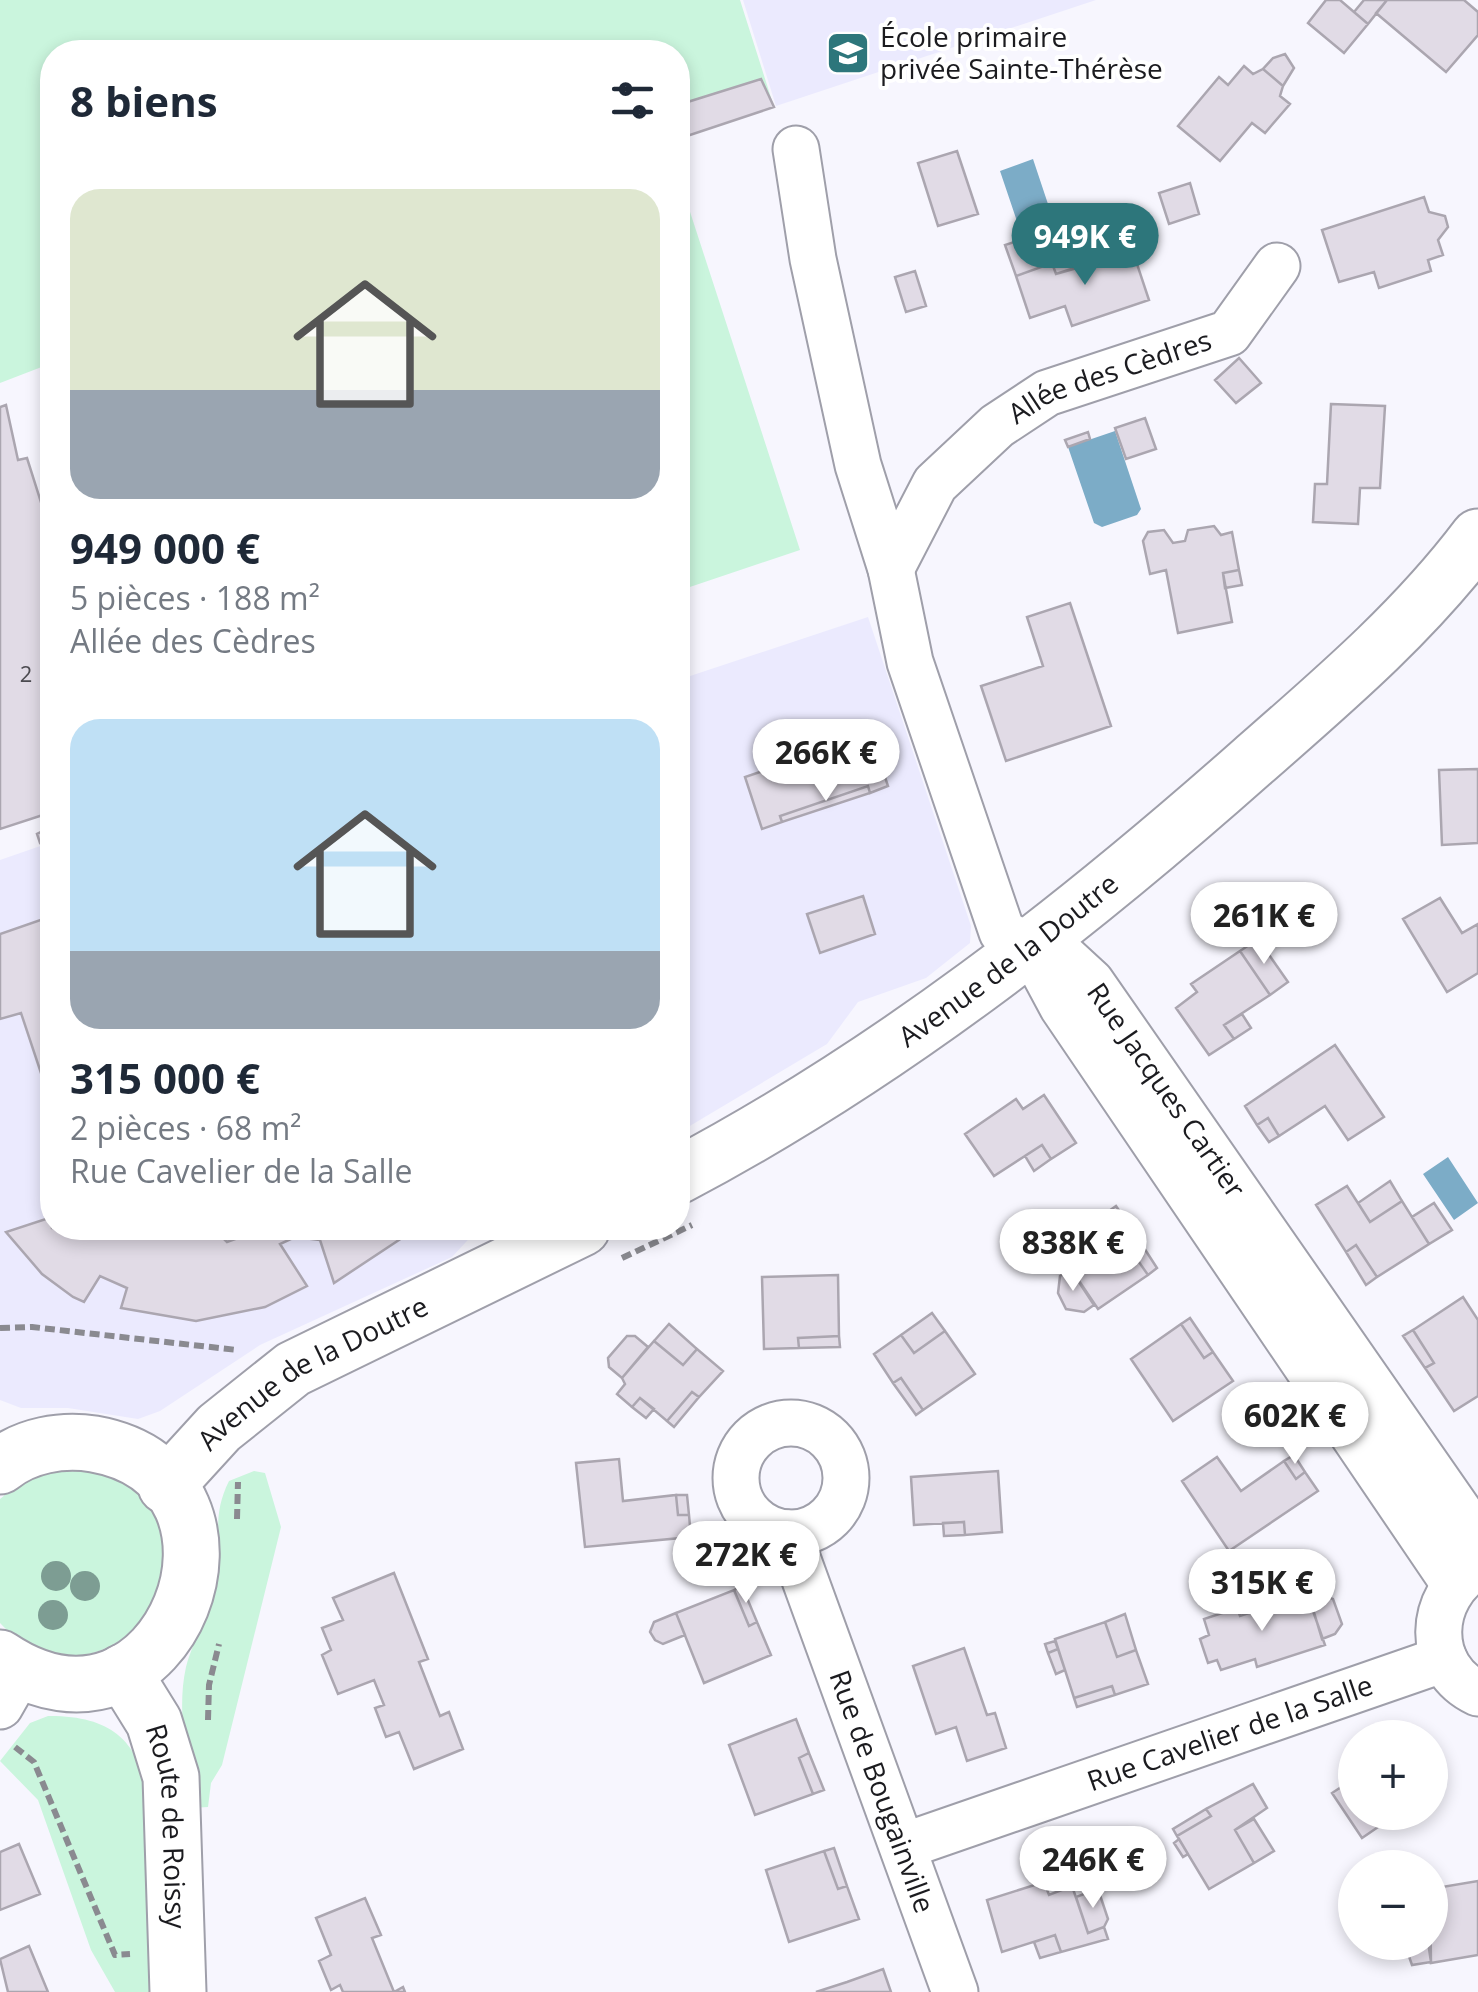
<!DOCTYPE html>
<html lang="fr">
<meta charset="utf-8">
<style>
body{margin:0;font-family:"Open Sans",sans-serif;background:#f2f2f3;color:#1f2937;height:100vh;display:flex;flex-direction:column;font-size:38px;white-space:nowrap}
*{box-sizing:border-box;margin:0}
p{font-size:32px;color:#747a83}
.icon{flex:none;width:55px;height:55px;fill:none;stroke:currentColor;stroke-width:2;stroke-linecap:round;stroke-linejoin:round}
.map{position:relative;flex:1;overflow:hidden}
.drawer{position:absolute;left:40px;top:40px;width:650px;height:1200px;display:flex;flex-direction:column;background:#fff;border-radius:40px;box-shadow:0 5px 15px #0003}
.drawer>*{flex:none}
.buttons{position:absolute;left:1338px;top:1720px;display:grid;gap:20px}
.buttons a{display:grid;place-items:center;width:110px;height:110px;border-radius:50%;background:#fff;box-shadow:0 5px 15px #0003;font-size:50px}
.price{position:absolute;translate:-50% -85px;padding:0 22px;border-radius:35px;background:#fff;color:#222;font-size:32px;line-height:65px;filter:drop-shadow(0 2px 5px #0008)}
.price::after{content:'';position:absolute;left:50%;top:60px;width:30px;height:22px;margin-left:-15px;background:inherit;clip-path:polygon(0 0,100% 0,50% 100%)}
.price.selected{background:#2d767b;color:#fff}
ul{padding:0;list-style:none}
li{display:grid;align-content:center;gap:20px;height:530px;padding:0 30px}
li span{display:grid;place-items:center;height:310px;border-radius:30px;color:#555}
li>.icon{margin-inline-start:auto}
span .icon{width:180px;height:180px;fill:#fffc;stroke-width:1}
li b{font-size:42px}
h2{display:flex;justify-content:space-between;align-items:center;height:120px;padding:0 30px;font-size:42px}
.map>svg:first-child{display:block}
.built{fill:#ebeafe}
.green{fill:#caf5dd}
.water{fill:#7cacc7}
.building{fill:#e1dbe6;stroke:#aba6b0;stroke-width:2.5}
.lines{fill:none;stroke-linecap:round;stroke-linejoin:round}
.minor-casing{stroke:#9f9faa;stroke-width:49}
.secondary-casing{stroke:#9f9faa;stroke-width:59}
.path{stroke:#8a8a90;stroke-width:6;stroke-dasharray:10 5;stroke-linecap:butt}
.minor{stroke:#fff;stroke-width:45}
.secondary{stroke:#fff;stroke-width:55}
.tree{fill:#7d9d93}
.labels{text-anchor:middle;stroke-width:8;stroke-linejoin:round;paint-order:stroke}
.number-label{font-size:22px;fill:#4c4b51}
.poi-label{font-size:28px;fill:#1b1b1f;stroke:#fff;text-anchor:start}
.street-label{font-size:28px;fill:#1b1b1f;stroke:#fff}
</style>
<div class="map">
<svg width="1478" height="1992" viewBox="0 0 1478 1992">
<rect width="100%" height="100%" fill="#f7f6fe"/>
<path class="built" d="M 743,0 L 1096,0 L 776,106 Z
M 868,617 L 971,926 L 970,943 L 926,978 L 858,1002 L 827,1044 L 678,1133 L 678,680 Z
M 52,842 L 52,1228 L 479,1228 L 452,1257 L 260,1345 L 160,1411 L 138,1419 L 68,1408 L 21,1408 L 0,1400 L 0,860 Z"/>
<path class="green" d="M 0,0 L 740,0 L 774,107 L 678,139 L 678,52 L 52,52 L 52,363 L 0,383 Z
M 680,181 L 800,550 L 678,591 L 678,182 Z
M 74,1465 C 91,1471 119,1475 132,1486 C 231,1574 93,1723 0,1623 L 0,1499 L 31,1474 Z
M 254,1471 L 265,1473 L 281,1527 L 222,1765 L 211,1783 L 208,1807 L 192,1808 C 188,1763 176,1711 186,1667 C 194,1636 213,1612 217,1580 C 223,1541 210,1519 229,1481 Z
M 48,1716 C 153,1715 148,1788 151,1868 C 152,1909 154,1951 155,1992 L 115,1992 L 91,1950 L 38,1800 L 0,1761 L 30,1723 Z"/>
<path class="water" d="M 1033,159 L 1056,228 L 1023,239 L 1000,171 Z
M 1115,431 L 1141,509 L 1137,515 L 1102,527 L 1094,523 L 1068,447 Z
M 1448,1157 L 1478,1203 L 1454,1220 L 1423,1174 Z"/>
<path class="building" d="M 1326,0 L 1340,0 L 1368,24 L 1344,53 L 1308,23 Z
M 1364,0 L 1387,0 L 1368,24 L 1354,12 Z
M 1387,0 L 1464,0 L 1478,12 L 1478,35 L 1446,72 L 1376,13 Z
M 1285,54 L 1294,68 L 1283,86 L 1263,69 L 1273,58 Z
M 1244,66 L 1253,74 L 1263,69 L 1283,86 L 1280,96 L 1290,104 L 1265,133 L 1252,123 L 1220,161 L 1178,126 L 1219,77 L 1228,85 Z
M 761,79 L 774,107 L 678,139 L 678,105 Z
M 957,151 L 978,214 L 938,226 L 918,163 Z
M 1190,183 L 1199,214 L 1169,224 L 1159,193 Z
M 1424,197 L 1429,212 L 1445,216 L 1448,227 L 1438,240 L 1443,255 L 1428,260 L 1431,271 L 1379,288 L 1374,272 L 1339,282 L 1322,230 Z
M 1067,225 L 1081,267 L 1056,274 L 1052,263 L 1016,276 L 1005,245 Z
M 1132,249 L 1149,300 L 1072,326 L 1065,306 L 1030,318 L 1016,276 L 1052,263 L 1056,274 Z
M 915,271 L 926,306 L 906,312 L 895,277 Z
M 1239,358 L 1261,383 L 1236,403 L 1215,380 Z
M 1331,404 L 1385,406 L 1380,488 L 1360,488 L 1358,524 L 1313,522 L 1315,484 L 1327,484 Z
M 6,405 L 18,460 L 27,458 L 52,537 L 52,812 L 0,829 L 0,407 Z
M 1145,418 L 1156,449 L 1126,459 L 1115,428 Z
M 1088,432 L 1090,439 L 1068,447 L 1065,440 Z
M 1214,526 L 1221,535 L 1232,532 L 1239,570 L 1223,573 L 1232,622 L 1178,633 L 1166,570 L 1150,574 L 1143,541 L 1148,532 L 1164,530 L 1173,543 L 1185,541 L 1188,530 Z
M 1239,570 L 1242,585 L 1225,588 L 1223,573 Z
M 1070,603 L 1111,726 L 1006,761 L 981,686 L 1043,666 L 1027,617 Z
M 867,723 L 888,786 L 870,793 L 868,786 L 780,816 L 782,822 L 762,829 L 745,777 L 775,767 L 773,761 L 837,739 L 835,733 Z
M 1478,769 L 1478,843 L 1442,845 L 1439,770 Z
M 868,786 L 870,793 L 782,822 L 780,816 Z
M 51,827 L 52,827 L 52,839 L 40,843 L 37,834 Z
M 863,896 L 875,934 L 820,953 L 807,914 Z
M 1440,898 L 1462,933 L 1478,924 L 1478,973 L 1447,992 L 1403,919 Z
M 52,916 L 52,1106 L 21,1013 L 0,1019 L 0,934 Z
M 1258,939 L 1288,982 L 1270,995 L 1240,951 Z
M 1240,951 L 1270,995 L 1224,1025 L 1234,1039 L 1209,1055 L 1176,1008 L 1197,992 L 1191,984 Z
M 1242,1014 L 1251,1028 L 1234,1039 L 1224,1025 Z
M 1335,1045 L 1384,1117 L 1348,1140 L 1325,1106 L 1279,1136 L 1268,1118 L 1257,1125 L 1245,1106 Z
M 1044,1095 L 1076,1143 L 1051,1159 L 1042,1145 L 994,1176 L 965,1134 L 1016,1099 L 1023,1109 Z
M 1268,1118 L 1279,1136 L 1269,1142 L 1257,1125 Z
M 1042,1145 L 1051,1159 L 1034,1171 L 1025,1156 Z
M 1390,1181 L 1402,1201 L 1370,1222 L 1358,1203 Z
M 1347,1186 L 1370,1222 L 1402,1201 L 1429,1244 L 1377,1277 L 1356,1245 L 1346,1252 L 1316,1205 Z
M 1434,1203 L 1452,1230 L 1429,1244 L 1412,1217 Z
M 1116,1206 L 1135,1234 L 1125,1242 L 1148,1275 L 1098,1309 L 1069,1266 L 1098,1245 L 1086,1227 Z
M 52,1217 L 52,1228 L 178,1228 L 220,1235 L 227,1242 L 265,1228 L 417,1228 L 334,1283 L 320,1240 L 295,1237 L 280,1244 L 307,1286 L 265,1307 L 196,1321 L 121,1308 L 127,1288 L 100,1276 L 84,1302 L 73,1297 L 42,1274 L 6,1232 Z
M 1086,1227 L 1098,1245 L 1069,1266 L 1056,1247 Z
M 178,1228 L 265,1228 L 227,1242 L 220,1235 Z
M 1135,1234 L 1157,1268 L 1148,1275 L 1125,1242 Z
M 1356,1245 L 1377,1277 L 1366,1285 L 1346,1252 Z
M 1071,1270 L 1094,1305 L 1084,1312 L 1066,1309 L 1058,1293 L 1060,1276 Z
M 838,1275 L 839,1336 L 798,1338 L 799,1348 L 764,1349 L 762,1277 Z
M 1463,1297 L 1478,1320 L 1478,1396 L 1454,1411 L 1425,1368 L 1434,1363 L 1413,1330 Z
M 932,1313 L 945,1331 L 914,1353 L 901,1335 Z
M 1190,1318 L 1213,1352 L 1204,1358 L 1181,1324 Z
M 669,1324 L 697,1349 L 683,1365 L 654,1341 Z
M 1181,1324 L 1204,1358 L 1213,1352 L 1233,1381 L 1173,1421 L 1131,1359 Z
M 1413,1330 L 1434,1363 L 1425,1368 L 1403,1336 Z
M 945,1331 L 975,1374 L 923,1410 L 901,1378 L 893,1383 L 874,1354 L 901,1335 L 914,1353 Z
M 627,1336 L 635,1336 L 648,1347 L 622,1378 L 609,1367 L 608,1358 Z
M 839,1336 L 840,1347 L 799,1348 L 798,1338 Z
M 654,1341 L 683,1365 L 697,1349 L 723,1371 L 699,1397 L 692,1392 L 667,1421 L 640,1398 L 632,1407 L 617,1394 L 625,1384 L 622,1378 Z
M 901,1378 L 923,1410 L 916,1415 L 893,1383 Z
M 692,1392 L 699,1397 L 674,1427 L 667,1421 Z
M 640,1398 L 654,1409 L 646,1418 L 632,1407 Z
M 1294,1455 L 1305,1472 L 1296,1479 L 1284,1461 Z
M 1217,1457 L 1241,1491 L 1284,1461 L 1296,1479 L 1305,1472 L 1318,1491 L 1229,1551 L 1182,1481 Z
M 619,1459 L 623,1501 L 676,1495 L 678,1515 L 689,1515 L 691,1537 L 585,1547 L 576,1463 Z
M 998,1471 L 1002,1532 L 965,1535 L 964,1522 L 914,1525 L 911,1477 Z
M 676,1495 L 687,1495 L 689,1515 L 678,1515 Z
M 964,1522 L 965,1535 L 944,1536 L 943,1523 Z
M 394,1573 L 428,1659 L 419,1662 L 440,1716 L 449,1712 L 463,1749 L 414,1769 L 399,1732 L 386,1737 L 375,1708 L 384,1705 L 374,1680 L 338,1694 L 322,1655 L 331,1650 L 322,1628 L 343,1620 L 333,1598 Z
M 742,1586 L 757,1622 L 749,1626 L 734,1590 Z
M 734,1590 L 749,1626 L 757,1622 L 771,1655 L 704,1683 L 676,1613 Z
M 1307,1594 L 1325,1645 L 1257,1667 L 1255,1659 L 1221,1670 L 1217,1660 L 1208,1663 L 1200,1639 L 1209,1635 L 1204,1619 L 1237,1608 L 1240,1616 Z
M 1322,1595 L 1333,1599 L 1342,1624 L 1335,1634 L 1322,1639 L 1310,1599 Z
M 676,1613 L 685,1635 L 663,1644 L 655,1640 L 650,1632 L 654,1622 Z
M 1125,1614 L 1136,1650 L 1117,1657 L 1105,1622 Z
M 1105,1622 L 1117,1657 L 1136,1650 L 1148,1684 L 1115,1695 L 1112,1686 L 1074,1698 L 1055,1639 Z
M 1055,1641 L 1058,1649 L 1048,1653 L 1045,1644 Z
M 964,1648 L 987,1715 L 995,1713 L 1006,1748 L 967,1761 L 956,1727 L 936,1734 L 913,1666 Z
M 1058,1649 L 1065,1670 L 1056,1674 L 1048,1653 Z
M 1112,1686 L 1115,1695 L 1077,1707 L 1074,1698 Z
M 796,1719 L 809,1753 L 799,1758 L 813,1794 L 755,1815 L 729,1745 Z
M 809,1753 L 824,1790 L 813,1794 L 799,1758 Z
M 1355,1778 L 1355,1812 L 1400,1812 L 1362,1838 L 1332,1793 Z
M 1253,1784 L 1267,1808 L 1235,1830 L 1254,1863 L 1209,1889 L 1177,1836 L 1211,1816 L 1206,1809 Z
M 1206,1809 L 1211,1816 L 1177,1836 L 1173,1829 Z
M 1254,1819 L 1274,1851 L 1254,1863 L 1235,1830 Z
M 1179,1839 L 1188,1854 L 1183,1857 L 1174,1843 Z
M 19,1844 L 40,1894 L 0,1910 L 0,1852 Z
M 834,1848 L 847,1886 L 838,1889 L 824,1851 Z
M 824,1851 L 838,1889 L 847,1886 L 859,1919 L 789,1942 L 766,1870 Z
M 1478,1881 L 1478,1955 L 1431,1963 L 1430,1889 Z
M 1044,1882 L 1049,1895 L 1072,1886 L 1088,1933 L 1104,1927 L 1108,1939 L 1061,1952 L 1055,1935 L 1002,1952 L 987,1900 Z
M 1092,1891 L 1100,1895 L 1108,1919 L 1104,1927 L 1088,1933 L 1076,1897 Z
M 365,1898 L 381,1935 L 372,1938 L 394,1992 L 403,1987 L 405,1992 L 343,1992 L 340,1985 L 331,1990 L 319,1961 L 331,1955 L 316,1918 Z
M 1055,1935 L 1061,1952 L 1040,1958 L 1034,1942 Z
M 1404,1942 L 1428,1942 L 1431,1962 L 1412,1965 Z
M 29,1946 L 48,1992 L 8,1992 L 0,1959 Z
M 883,1969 L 891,1992 L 816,1992 L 847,1982 Z"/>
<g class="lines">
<g class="minor-casing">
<g id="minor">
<path d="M 796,149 L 813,259 L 858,465 L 891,569 L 910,662 L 1002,932 L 1031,948"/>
<path id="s1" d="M 891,569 L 935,484 L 997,426 L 1047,393 L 1229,333 L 1277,266"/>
<circle cx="791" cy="1478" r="55"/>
<path id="s2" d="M 788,1533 L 955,1992"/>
<path d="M 1476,1568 C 1428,1596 1424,1668 1478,1693"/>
<path id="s3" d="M 1455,1585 L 1062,1006 L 1031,948 L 1066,959 L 1091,982 L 1478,1539"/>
<path d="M 0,1706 L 20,1671"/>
<path id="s4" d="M 904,1846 L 1444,1659"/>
</g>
</g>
<g class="secondary-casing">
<g id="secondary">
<path id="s5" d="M 678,1176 C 888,1065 1076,918 1253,761 C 1333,691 1414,622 1478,537"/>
<path d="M 0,1466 C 26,1445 62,1439 94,1444 C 281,1477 170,1772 0,1658"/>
<path id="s6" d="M 166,1486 L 219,1428 L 293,1369 L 582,1228"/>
<path id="s7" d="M 123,1672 L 154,1722 L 171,1777 L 178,1992"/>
</g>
</g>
<path class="path" d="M 622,1258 L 692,1225
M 0,1328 L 32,1327 L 237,1350
M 237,1519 L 238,1482
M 208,1720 L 209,1685 L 219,1644
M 15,1747 L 34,1762 L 115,1955 L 130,1954"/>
<use href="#minor" class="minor"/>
<use href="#secondary" class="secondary"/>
</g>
<g class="tree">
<circle cx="56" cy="1576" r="15"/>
<circle cx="85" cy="1586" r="15"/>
<circle cx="53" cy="1615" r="15"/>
</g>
<defs>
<g id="school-square" transform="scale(2.25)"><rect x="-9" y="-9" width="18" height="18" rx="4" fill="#2d767b" stroke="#fff"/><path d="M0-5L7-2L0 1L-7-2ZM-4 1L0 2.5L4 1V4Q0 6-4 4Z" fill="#fff"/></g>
</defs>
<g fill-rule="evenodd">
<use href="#school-square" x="848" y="53"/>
</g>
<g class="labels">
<g class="number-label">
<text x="26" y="682">2</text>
</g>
<g class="poi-label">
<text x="880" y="47">École primaire<tspan x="880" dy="32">privée Sainte-Thérèse</tspan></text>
</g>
<g class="street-label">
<text dy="10" stroke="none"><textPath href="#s1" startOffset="305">Allée des Cèdres</textPath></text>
<text dy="10" stroke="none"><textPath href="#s5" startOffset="395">Avenue de la Doutre</textPath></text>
<text dy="10" stroke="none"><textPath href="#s3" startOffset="968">Rue Jacques Cartier</textPath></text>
<text dy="10" stroke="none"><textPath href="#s6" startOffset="188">Avenue de la Doutre</textPath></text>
<text dy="10" stroke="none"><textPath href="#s4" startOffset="345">Rue Cavelier de la Salle</textPath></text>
<text dy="10" stroke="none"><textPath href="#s2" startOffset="275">Rue de Bougainville</textPath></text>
<text dy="10" stroke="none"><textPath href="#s7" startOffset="165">Route de Roissy</textPath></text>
</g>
</g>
</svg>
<div class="buttons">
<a>+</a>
<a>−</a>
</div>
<b class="price selected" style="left:1085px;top:288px">949K €</b>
<b class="price" style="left:826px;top:804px">266K €</b>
<b class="price" style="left:1264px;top:967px">261K €</b>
<b class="price" style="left:1073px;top:1294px">838K €</b>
<b class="price" style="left:1295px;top:1467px">602K €</b>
<b class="price" style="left:746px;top:1606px">272K €</b>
<b class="price" style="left:1262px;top:1634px">315K €</b>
<b class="price" style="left:1093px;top:1911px">246K €</b>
<section class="drawer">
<h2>8 biens<svg class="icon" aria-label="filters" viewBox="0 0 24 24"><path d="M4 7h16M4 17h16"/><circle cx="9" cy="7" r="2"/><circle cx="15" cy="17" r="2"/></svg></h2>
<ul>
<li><span style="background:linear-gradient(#dfe7d0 65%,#9aa5b1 0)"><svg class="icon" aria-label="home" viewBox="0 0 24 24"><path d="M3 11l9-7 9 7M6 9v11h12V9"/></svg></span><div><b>949 000 €</b><p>5 pièces · 188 m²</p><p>Allée des Cèdres</p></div></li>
<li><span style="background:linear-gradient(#bfe0f5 75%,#9aa5b1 0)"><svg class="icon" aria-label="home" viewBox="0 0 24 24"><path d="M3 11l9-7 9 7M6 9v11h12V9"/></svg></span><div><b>315 000 €</b><p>2 pièces · 68 m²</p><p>Rue Cavelier de la Salle</p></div></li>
</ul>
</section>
</div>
